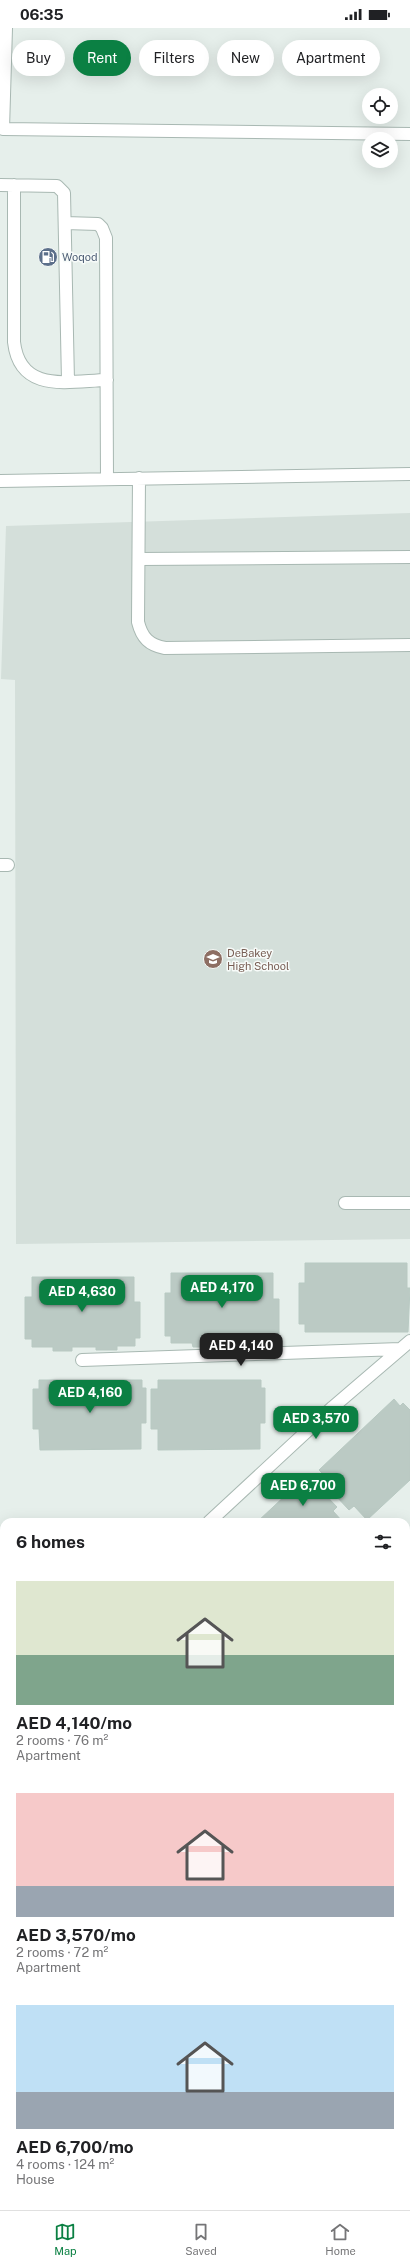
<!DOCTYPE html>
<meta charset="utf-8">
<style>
body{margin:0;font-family:"Public Sans",sans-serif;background:#f2f2f2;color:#202124;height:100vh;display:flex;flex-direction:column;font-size:15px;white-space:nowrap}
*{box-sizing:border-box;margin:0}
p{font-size:13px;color:#757577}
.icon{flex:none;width:22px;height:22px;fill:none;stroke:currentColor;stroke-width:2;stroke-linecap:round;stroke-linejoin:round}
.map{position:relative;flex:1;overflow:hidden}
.panel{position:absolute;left:0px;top:1490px;width:410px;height:692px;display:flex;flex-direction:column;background:#fff;border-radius:12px 12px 0 0;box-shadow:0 4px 16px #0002}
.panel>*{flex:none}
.hud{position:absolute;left:12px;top:12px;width:386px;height:36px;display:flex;gap:8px}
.controls{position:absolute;left:362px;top:60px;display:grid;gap:8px}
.controls a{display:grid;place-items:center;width:36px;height:36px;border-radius:50%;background:#fff;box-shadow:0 4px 16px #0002;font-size:20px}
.price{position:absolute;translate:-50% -34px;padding:0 9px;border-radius:8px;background:#0b8043;color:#fff;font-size:13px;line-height:26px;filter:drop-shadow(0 1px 2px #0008)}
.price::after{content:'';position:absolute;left:50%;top:24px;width:12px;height:9px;margin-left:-6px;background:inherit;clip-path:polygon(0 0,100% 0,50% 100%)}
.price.selected{background:#222;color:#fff}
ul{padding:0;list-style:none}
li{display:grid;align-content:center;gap:8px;height:212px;padding:0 16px}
li span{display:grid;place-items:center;height:124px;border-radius:0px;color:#555}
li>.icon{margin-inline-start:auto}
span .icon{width:72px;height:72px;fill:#fffc;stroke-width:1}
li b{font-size:17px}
h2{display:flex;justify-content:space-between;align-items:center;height:48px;padding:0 16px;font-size:17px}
.chip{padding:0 14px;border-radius:18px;background:#fff;box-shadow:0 4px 16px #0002;font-size:14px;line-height:36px}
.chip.selected{background:#0b8043;color:#fff}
.status{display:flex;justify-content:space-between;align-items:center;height:28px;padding:0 20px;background:#fff;direction:ltr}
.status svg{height:11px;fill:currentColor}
.tab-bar{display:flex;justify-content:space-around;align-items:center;height:56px;border-top:1px solid #e0e0e0;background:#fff;font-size:11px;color:#757577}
.tab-bar a{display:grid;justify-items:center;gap:2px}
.tab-bar .selected{color:#0b8043}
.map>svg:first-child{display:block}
.built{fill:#d4dfda}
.building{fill:#bbcac4;stroke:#b8c9c2}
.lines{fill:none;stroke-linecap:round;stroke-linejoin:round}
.minor-casing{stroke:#a8b8b2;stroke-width:14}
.path{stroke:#86b3a5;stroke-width:2.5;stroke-dasharray:2 3;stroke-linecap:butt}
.minor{stroke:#fff;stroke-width:12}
.labels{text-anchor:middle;stroke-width:3;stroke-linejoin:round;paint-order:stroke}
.service-label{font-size:11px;fill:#4e5e75;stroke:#f7fbf9;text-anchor:start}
.education-label{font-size:11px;fill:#785e54;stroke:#f7fbf9;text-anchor:start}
</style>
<div class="status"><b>06:35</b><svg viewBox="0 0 49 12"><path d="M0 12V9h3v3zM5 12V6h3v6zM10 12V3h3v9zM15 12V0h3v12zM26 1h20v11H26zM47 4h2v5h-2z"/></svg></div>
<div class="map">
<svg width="410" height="2182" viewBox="0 0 410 2182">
<rect width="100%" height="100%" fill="#e6efeb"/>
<path class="built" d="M 410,485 L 410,1211 L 16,1216 L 15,652 L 1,651 L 6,498 Z"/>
<path class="building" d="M 305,1235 L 407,1235 L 407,1260 L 410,1260 L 408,1304 L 305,1304 L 305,1296 L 299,1296 L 299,1255 L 305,1255 Z
M 171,1245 L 273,1245 L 273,1271 L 279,1271 L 279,1306 L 275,1306 L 275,1315 L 256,1315 L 256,1319 L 235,1319 L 235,1315 L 211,1316 L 211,1319 L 193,1319 L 192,1315 L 171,1315 L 171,1308 L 165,1308 L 165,1265 L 171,1265 Z
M 32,1249 L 134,1249 L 134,1274 L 140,1274 L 140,1310 L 135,1310 L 135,1318 L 117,1318 L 117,1322 L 96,1322 L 96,1319 L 72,1319 L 72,1323 L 53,1323 L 53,1319 L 32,1319 L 32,1311 L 25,1311 L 25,1269 L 32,1269 Z
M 39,1352 L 142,1352 L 142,1360 L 146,1360 L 146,1395 L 141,1395 L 141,1421 L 40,1422 L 39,1401 L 33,1401 L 33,1361 L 39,1361 Z
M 158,1352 L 261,1352 L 261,1360 L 265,1360 L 265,1395 L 260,1395 L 260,1421 L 158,1422 L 158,1401 L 151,1401 L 151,1361 L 158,1361 Z
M 394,1371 L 400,1378 L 403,1375 L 410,1382 L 410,1452 L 367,1492 L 354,1478 L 349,1482 L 321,1452 L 325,1448 L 319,1442 Z
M 303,1451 L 309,1457 L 313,1454 L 337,1479 L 333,1483 L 343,1494 L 257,1494 Z
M 406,1554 L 410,1554 L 410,1623 L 406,1623 L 406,1627 Z
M 406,1670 L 410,1670 L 410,1739 L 406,1739 Z
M 406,1792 L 410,1792 L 410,1862 L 406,1862 Z
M 406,1901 L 410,1901 L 410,1960 L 406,1960 Z
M 406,2039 L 410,2039 L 410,2096 L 406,2096 Z
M 406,2167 L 410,2167 L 410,2182 L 349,2182 L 349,2178 L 406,2178 Z
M 77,2178 L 112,2178 L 112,2181 L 77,2181 Z
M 231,2178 L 344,2178 L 344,2182 L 231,2182 Z"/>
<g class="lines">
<g class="minor-casing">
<path id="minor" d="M 6,0 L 3,101 L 410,106
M 0,157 L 57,158 L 64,165 L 68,353
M 14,157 L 14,314 C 20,366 69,353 107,352
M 65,195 L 98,196 L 102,200 L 106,210 L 107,450
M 139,450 L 138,594 C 142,610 149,617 165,620 L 410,617
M 0,453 L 410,446
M 139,531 L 410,529
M 0,837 L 8,837
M 345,1175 L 410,1175
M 82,1332 L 400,1321
M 209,1494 L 333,1379 L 410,1313
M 406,1651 L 410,1651
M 406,1885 L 410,1885
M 406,2127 L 410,2127
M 142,2182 L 143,2178"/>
</g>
<path class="path" d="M 406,1762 L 410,1762
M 406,2004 L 410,2004"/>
<use href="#minor" class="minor"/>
</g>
<defs>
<g id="fuel-disc" transform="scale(1)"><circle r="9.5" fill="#5c6f8a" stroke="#f7fbf9"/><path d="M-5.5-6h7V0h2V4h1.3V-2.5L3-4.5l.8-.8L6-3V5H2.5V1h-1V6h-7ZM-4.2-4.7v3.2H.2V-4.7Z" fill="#fff"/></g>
<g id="school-disc" transform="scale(1)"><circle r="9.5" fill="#8d6e63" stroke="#f7fbf9"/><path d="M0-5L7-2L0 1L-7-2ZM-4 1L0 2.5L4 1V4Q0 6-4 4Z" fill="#fff"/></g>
</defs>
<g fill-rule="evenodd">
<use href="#fuel-disc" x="48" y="229"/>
<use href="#school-disc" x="213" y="931"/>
</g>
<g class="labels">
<g class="service-label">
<text x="62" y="233">Woqod</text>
</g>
<g class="education-label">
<text x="227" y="929">DeBakey<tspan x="227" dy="13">High School</tspan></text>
</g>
</g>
</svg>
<div class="controls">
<a><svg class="icon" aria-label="locate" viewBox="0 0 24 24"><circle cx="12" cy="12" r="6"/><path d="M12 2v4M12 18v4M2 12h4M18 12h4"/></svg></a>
<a><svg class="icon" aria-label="layers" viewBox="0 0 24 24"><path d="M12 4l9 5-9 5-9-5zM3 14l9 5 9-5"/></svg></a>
</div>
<b class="price" style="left:222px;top:1281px">AED 4,170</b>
<b class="price" style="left:82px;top:1285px">AED 4,630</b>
<b class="price selected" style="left:241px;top:1339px">AED 4,140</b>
<b class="price" style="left:90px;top:1386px">AED 4,160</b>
<b class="price" style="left:316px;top:1412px">AED 3,570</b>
<b class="price" style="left:303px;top:1479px">AED 6,700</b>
<div class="hud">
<a class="chip">Buy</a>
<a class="chip selected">Rent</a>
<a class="chip">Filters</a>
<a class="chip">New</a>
<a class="chip">Apartment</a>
</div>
<section class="panel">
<h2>6 homes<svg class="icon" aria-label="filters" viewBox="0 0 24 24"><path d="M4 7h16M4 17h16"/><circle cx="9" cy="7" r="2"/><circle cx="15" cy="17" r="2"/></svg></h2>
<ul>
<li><span style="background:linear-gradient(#dfe7d0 60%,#7fa58c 0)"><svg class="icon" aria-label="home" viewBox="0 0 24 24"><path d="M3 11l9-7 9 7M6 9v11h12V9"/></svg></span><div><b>AED 4,140/mo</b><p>2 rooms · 76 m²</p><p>Apartment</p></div></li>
<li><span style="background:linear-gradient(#f6c9c9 75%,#9aa5b1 0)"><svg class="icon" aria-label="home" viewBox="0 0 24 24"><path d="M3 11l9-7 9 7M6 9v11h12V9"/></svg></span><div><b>AED 3,570/mo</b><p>2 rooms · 72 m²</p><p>Apartment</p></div></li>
<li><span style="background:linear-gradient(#bfe0f5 70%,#9aa5b1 0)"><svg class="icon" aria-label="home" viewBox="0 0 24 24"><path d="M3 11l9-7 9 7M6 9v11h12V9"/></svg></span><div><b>AED 6,700/mo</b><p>4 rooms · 124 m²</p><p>House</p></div></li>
</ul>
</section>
</div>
<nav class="tab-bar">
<a class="selected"><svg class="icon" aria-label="map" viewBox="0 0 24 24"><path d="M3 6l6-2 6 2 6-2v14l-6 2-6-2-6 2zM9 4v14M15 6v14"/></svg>Map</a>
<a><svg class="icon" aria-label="saved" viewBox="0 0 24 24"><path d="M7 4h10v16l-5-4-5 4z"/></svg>Saved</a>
<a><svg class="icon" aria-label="home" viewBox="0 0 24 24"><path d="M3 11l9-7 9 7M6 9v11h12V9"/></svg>Home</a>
</nav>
